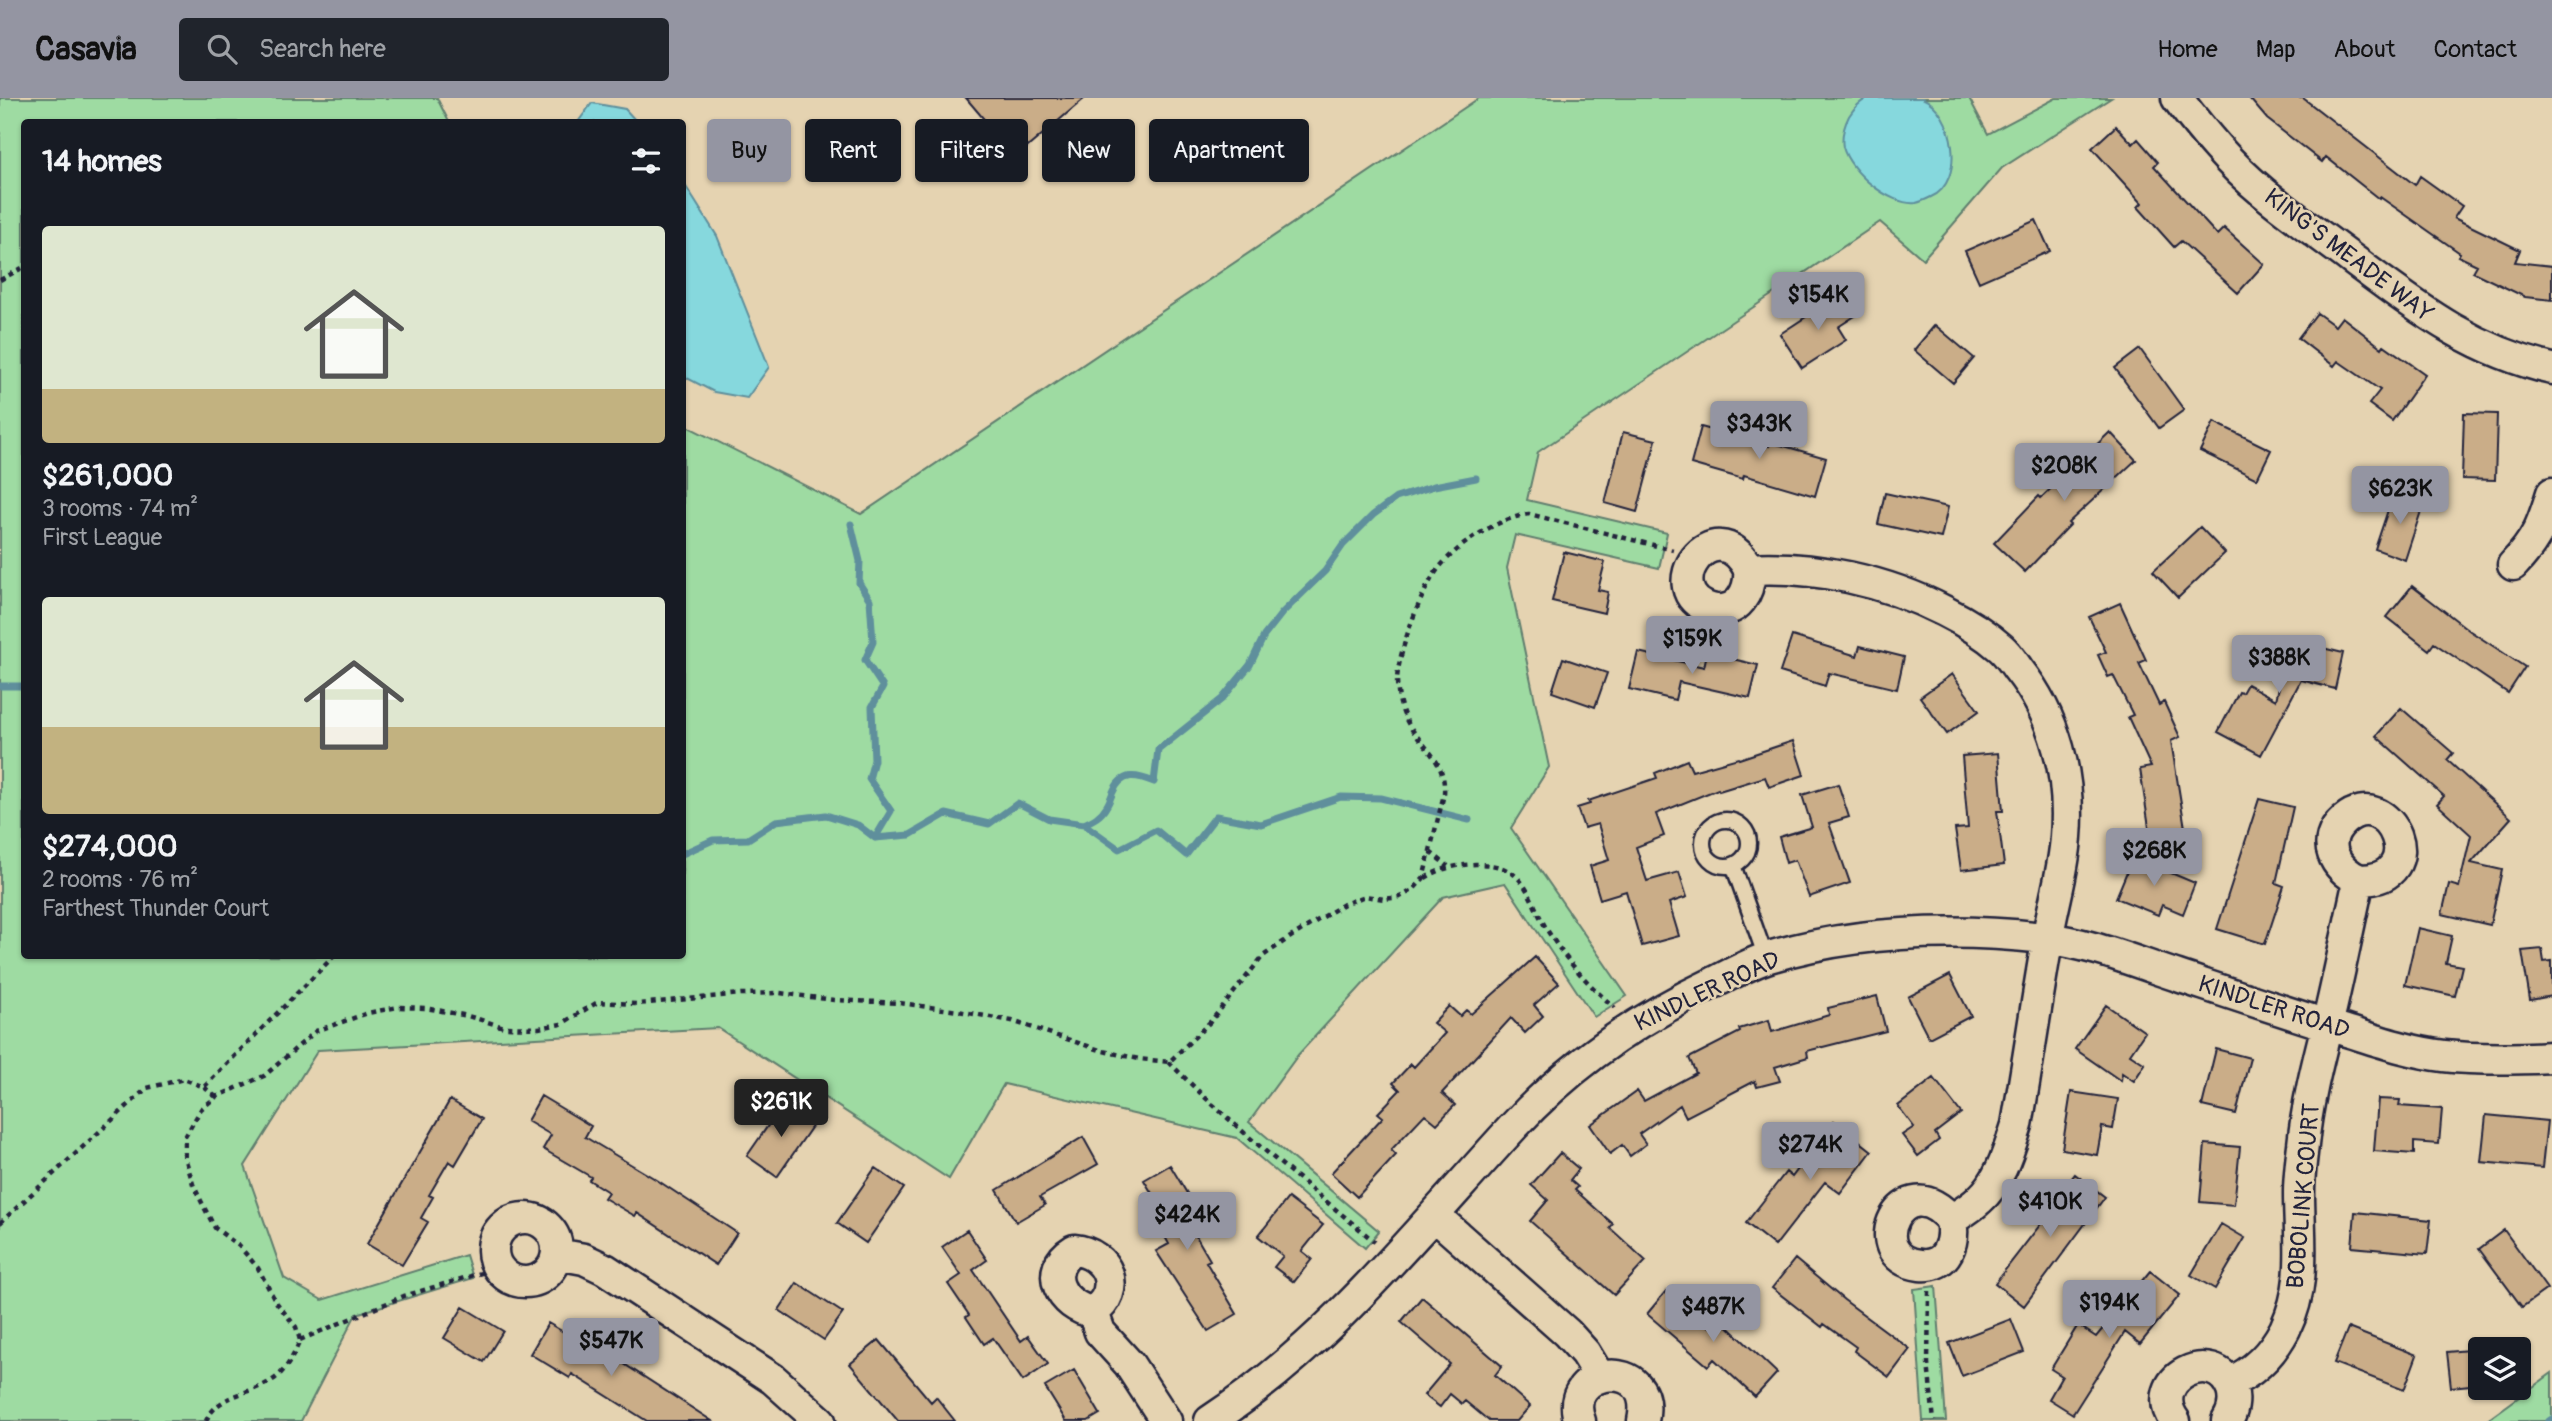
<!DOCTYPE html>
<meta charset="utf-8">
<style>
body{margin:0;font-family:Pangolin,sans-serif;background:#20242c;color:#f1f3f6;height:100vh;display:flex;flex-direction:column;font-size:26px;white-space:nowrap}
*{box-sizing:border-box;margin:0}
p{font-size:23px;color:#9ea1a6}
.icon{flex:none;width:38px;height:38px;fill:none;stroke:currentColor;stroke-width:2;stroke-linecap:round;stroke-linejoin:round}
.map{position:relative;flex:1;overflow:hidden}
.sheet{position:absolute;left:21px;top:21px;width:665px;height:840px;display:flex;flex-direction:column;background:#171b24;border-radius:7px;box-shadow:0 2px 5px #0004}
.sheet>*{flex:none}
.top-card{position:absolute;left:707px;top:21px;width:665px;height:63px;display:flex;gap:14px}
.fabs{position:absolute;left:2468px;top:1239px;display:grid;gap:14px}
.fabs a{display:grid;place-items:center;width:63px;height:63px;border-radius:7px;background:#171b24;box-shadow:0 2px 5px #0004;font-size:35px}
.price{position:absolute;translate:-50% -60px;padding:0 16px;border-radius:7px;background:#9495a2;color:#111;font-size:23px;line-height:46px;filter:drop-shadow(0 2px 4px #0008)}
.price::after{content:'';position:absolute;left:50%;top:42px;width:21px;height:16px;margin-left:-10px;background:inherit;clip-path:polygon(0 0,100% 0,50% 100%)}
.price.selected{background:#222;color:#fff}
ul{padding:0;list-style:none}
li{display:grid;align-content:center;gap:14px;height:371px;padding:0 21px}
li span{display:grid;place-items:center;height:217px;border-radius:7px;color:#555}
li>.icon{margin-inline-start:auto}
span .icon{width:126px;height:126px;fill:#fffc;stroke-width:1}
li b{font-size:30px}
h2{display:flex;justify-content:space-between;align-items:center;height:84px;padding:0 21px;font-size:30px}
.tag{padding:0 24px;border-radius:7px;background:#171b24;box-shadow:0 2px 5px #0004;font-size:24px;line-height:63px}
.tag.selected{background:#9495a2;color:#111}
header{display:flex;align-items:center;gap:42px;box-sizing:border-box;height:98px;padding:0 35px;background:#9495a2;color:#111}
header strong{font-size:33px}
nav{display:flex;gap:38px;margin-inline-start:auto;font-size:24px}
.search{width:490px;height:63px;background:#20242c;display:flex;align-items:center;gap:18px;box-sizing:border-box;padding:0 24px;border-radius:7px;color:#9ea1a6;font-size:26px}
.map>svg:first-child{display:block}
.green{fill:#9edba2;stroke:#607e6e;stroke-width:2}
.water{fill:#86d8dd;stroke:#5e8f9c;stroke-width:2}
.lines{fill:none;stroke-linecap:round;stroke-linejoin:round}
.stream{stroke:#5e8f9c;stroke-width:7}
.building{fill:#caad88;stroke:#22223b;stroke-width:2}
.lane-casing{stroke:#22223b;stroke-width:19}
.street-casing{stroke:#22223b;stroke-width:35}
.path{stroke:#22223b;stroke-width:4.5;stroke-dasharray:5 5;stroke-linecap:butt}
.lane{stroke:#e5d3b1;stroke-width:14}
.street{stroke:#e5d3b1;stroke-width:30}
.labels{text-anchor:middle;stroke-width:5;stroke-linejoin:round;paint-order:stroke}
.street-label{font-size:24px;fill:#22223b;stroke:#e5d3b1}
</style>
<header>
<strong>Casavia</strong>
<div class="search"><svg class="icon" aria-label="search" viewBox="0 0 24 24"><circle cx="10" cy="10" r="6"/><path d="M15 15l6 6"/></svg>Search here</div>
<nav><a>Home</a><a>Map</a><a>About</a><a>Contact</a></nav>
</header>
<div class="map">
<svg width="2552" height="1323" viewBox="0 0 2552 1323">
<rect width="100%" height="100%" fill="#e5d3b1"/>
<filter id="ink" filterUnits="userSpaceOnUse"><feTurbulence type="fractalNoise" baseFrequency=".0143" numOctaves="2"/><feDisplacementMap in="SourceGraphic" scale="14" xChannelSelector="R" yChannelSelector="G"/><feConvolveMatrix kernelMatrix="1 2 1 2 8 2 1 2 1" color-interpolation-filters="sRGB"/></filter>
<g filter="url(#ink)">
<path class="green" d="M 0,0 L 437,0 L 449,24 L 24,24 L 24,858 L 682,858 L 683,326 L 861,416 L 1479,0 L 1969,0 L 1988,36 L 2056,0 L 2111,0 L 2002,70 L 1923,161 L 1880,124 L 1538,354 L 1527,402 L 1667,435 L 1659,470 L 1515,437 L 1507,470 L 1549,669 L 1511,730 L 1627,898 L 1594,919 L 1505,785 L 1443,799 L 1298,957 L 1249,1024 L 1379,1133 L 1365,1150 L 1237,1040 L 1004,986 L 949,1081 L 718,930 L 318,952 L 245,1068 L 284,1180 L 322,1202 L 466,1157 L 473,1180 L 356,1216 L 301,1323 L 0,1323 Z
M 1936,1188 L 1946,1323 L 1923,1323 L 1914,1191 Z
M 2552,1275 L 2552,1323 L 2486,1323 Z"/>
<path class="water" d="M 1868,0 C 1879,0 1913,0 1922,0 C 1955,13 1966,84 1931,99 C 1927,101 1920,104 1916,105 C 1890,108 1849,73 1843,49 C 1841,38 1844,28 1849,18 C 1854,10 1859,4 1868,0 Z
M 592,5 L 625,11 L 637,24 L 578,24 Z
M 683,84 L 717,138 L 769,269 L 747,300 L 714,294 L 683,278 Z"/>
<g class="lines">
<path class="stream" d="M 851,426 L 860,463 L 859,485 L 870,502 L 873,544 L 865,562 L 883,589 L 872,609 L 874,662 L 869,681 L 891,713 L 875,740
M 0,588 L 24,588
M 1084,726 C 1093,722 1101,718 1106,709 C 1109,705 1111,699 1113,694 C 1122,673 1137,677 1154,684 L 1158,652 L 1222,601 L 1250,567 L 1264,538 L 1282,515 L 1325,473 L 1343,447 L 1373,417 L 1396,400 L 1434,388 L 1476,380
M 682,756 L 713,742 L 748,741 L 776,723 L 826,717 L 858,727 L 875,740 L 910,737 L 946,716 L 989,726 L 1018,705 L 1049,721 L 1084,726 L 1119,751 L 1156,732 L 1186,757 L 1216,718 L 1261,726 L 1341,699 L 1381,700 L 1469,722
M 2549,1323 L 2552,1321"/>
</g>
<path class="building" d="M 966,0 L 1085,0 L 1016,59 Z
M 2249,0 L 2303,0 L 2415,87 L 2420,78 L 2462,108 L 2454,120 L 2520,152 L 2515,164 L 2552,168 L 2552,202 L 2525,199 L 2473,174 L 2477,167 L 2458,158 L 2460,155 L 2380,99 L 2379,101 L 2326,59 L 2322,64 L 2267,21 Z
M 2116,28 L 2133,46 L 2138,41 L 2158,64 L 2154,68 L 2217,137 L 2224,130 L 2264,166 L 2238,195 L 2181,143 L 2174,149 L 2138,109 L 2142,105 L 2092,50 Z
M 2036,122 L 2050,153 L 1979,184 L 1965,153 Z
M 1841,196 L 1855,218 L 1838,229 L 1846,242 L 1802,270 L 1780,236 Z
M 2317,215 L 2335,228 L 2342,219 L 2382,250 L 2384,247 L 2425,276 L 2392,323 L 2369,306 L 2380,292 L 2338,263 L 2334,268 L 2298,240 Z
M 1935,227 L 1974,260 L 1953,285 L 1914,252 Z
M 2140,251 L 2184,312 L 2159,330 L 2115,270 Z
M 2464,315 L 2497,316 L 2495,382 L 2462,381 Z
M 2214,324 L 2271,352 L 2257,381 L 2200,353 Z
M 1701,329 L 1769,348 L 1770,344 L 1826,360 L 1815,398 L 1744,377 L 1743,381 L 1691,366 Z
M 1623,334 L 1656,342 L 1637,414 L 1605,405 Z
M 2110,334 L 2136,362 L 2068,425 L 2070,427 L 2025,474 L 1994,445 L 2039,398 L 2041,400 Z
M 2394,394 L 2424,404 L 2405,462 L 2375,451 Z
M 1885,395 L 1948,409 L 1941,440 L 1878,426 Z
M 2200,429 L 2225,455 L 2178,500 L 2153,473 Z
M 1564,454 L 1605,464 L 1598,492 L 1608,494 L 1604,515 L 1552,503 Z
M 2412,488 L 2470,533 L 2525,569 L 2508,595 L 2434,545 L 2429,552 L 2387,519 Z
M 2120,505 L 2146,562 L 2139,565 L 2159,607 L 2164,604 L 2180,639 L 2171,643 L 2185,730 L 2150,735 L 2140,671 L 2151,669 L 2128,619 L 2133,617 L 2113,577 L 2108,579 L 2098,557 L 2106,554 L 2089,519 Z
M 1792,538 L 1857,558 L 1860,548 L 1904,559 L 1897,591 L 1829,575 L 1825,588 L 1780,574 Z
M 2290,542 L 2343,555 L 2335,591 L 2301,582 L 2261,657 L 2218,634 L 2239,594 L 2242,595 L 2247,586 L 2276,602 Z
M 1638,554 L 1704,569 L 1707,555 L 1758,567 L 1750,600 L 1679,584 L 1675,602 L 1629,591 Z
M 1563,560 L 1607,575 L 1595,609 L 1552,594 Z
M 1952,576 L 1979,613 L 1947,636 L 1920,599 Z
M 2401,610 L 2453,655 L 2447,662 L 2511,720 L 2471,765 L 2502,772 L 2490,827 L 2442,816 L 2449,786 L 2459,789 L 2471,737 L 2437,706 L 2444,698 L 2376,638 Z
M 1793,643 L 1804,677 L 1769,689 L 1765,679 L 1719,693 L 1718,691 L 1656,716 L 1664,738 L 1636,749 L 1647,783 L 1679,774 L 1687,799 L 1669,805 L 1679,838 L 1642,848 L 1626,793 L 1600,801 L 1590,768 L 1609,762 L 1598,726 L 1584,730 L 1577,710 L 1590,706 L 1588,703 L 1657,680 L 1655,675 L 1687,662 L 1692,673 L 1738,660 L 1739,661 Z
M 1998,655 L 2003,713 L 1997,713 L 2004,767 L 1961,772 L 1955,731 L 1968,730 L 1962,658 Z
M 1838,686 L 1849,719 L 1829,725 L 1850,785 L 1809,799 L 1795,762 L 1786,765 L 1779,739 L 1812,729 L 1802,697 Z
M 2259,701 L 2293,709 L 2276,785 L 2284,788 L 2265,846 L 2217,831 Z
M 2133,759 L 2195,785 L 2183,816 L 2162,807 L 2158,817 L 2116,800 Z
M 2418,830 L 2452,838 L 2446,865 L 2462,868 L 2455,898 L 2405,887 Z
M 2542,851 L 2544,864 L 2552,863 L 2552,898 L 2530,902 L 2522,853 Z
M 1535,859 L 1559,885 L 1534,907 L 1543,918 L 1525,935 L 1511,920 L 1442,995 L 1455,1007 L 1437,1026 L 1425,1016 L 1391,1052 L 1396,1057 L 1357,1099 L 1331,1075 L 1383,1019 L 1378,1015 L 1400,992 L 1393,985 L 1411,966 L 1414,969 L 1445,935 L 1433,925 L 1449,908 L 1460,918 L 1466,912 L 1471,916 Z
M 1950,877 L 1971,918 L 1929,940 L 1908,899 Z
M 1877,898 L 1886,933 L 1807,953 L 1808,959 L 1775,969 L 1780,983 L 1757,989 L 1755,983 L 1686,1019 L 1680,1007 L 1639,1036 L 1646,1046 L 1630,1058 L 1622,1047 L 1610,1056 L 1590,1027 L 1637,993 L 1644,1003 L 1696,975 L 1689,960 L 1740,934 L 1739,931 L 1769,922 L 1772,934 L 1829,917 L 1828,910 Z
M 2106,907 L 2145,934 L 2130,956 L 2145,966 L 2134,983 L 2122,975 L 2121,983 L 2075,951 Z
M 2216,951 L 2250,960 L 2236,1016 L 2202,1008 Z
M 1934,980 L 1961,1015 L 1935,1035 L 1939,1042 L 1918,1058 L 1902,1037 L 1914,1029 L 1898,1008 Z
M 2071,994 L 2118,1001 L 2113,1031 L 2102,1029 L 2097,1057 L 2062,1051 Z
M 541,998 L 591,1028 L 585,1039 L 657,1082 L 737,1135 L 716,1167 L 637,1115 L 635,1118 L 604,1100 L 608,1094 L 589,1082 L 591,1079 L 543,1051 L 551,1037 L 527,1023 Z
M 2378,1001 L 2400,1002 L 2399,1008 L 2442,1011 L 2439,1046 L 2414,1044 L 2414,1056 L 2374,1053 Z
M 450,1002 L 482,1021 L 455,1067 L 449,1063 L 429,1097 L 433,1099 L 421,1120 L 428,1124 L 402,1167 L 367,1146 Z
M 785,1003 L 815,1024 L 777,1079 L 747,1058 Z
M 2486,1017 L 2547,1023 L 2542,1070 L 2481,1064 Z
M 1834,1023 L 1872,1053 L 1840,1095 L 1825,1084 L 1775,1148 L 1746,1125 L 1786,1074 L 1792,1079 Z
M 1083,1039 L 1098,1066 L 1040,1099 L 1045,1107 L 1016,1124 L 997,1092 Z
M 2205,1046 L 2240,1049 L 2234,1107 L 2200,1104 Z
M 1560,1055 L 1579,1071 L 1570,1082 L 1578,1089 L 1575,1092 L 1613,1126 L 1610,1130 L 1646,1163 L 1614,1197 L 1530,1123 L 1548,1102 L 1531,1087 Z
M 1170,1067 L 1191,1102 L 1179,1109 L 1210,1162 L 1206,1164 L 1237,1216 L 1208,1233 L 1156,1153 L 1169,1146 L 1154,1119 L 1163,1114 L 1144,1082 Z
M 875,1070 L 904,1090 L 866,1145 L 837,1125 Z
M 2075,1076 L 2105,1099 L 2024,1208 L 1995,1185 L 2043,1123 L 2040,1121 Z
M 1288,1100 L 1323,1127 L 1302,1153 L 1312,1161 L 1294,1184 L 1274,1169 L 1283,1158 L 1258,1138 Z
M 2355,1114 L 2431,1122 L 2427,1156 L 2352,1149 Z
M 2221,1126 L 2245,1140 L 2215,1191 L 2191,1177 Z
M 967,1132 L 987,1162 L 973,1172 L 1021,1243 L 1028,1238 L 1048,1266 L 1023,1283 L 993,1240 L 984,1246 L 966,1219 L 969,1217 L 948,1186 L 961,1177 L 942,1149 Z
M 2504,1132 L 2547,1191 L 2522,1209 L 2479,1151 Z
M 1795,1161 L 1844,1202 L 1910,1251 L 1889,1279 L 1854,1253 L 1856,1249 L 1824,1226 L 1822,1229 L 1772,1190 Z
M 2150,1173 L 2180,1197 L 2140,1246 L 2125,1234 L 2073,1316 L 2049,1301 L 2062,1278 L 2051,1271 L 2078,1227 L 2096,1239 Z
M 797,1185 L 843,1215 L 824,1242 L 779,1212 Z
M 1666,1193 L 1710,1229 L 1718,1219 L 1777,1275 L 1755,1299 L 1714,1261 L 1708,1268 L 1647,1216 Z
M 1422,1199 L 1502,1268 L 1495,1277 L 1530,1308 L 1517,1323 L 1489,1323 L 1465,1303 L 1462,1306 L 1450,1296 L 1440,1309 L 1424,1297 L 1450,1266 L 1401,1224 Z
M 463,1209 L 503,1233 L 484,1264 L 444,1240 Z
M 2011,1221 L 2024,1254 L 1962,1278 L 1949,1245 Z
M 548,1225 L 605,1258 L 607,1255 L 712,1323 L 647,1323 L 572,1276 L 570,1280 L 530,1256 Z
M 2348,1230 L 2417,1257 L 2404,1292 L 2334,1265 Z
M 879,1242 L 931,1304 L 936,1299 L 955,1323 L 898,1323 L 850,1266 Z
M 2480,1251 L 2480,1286 L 2451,1289 L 2447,1254 Z
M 1074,1272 L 1100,1316 L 1088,1323 L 1066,1323 L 1045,1289 Z"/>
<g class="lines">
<g class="lane-casing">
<path id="lane" d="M1703 745a23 23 0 1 1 46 0a23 23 0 1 1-46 0Z
M 1733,767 L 1766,860"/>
</g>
<g class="street-casing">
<path id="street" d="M 2177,0 C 2203,34 2230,67 2263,94 C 2292,118 2323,139 2353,162 C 2418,210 2471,252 2552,271
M 2513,467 C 2537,442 2542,427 2552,395
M 1749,471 C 1751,493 1738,518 1711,511 C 1654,494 1714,407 1749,471 C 1814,467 1886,483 1944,513 C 1964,523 1984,535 2001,550 C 2008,556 2013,564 2018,571 C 2056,619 2071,678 2066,739 C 2064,772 2053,806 2048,838 C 2037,901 2028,964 2017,1027 C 2009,1052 2000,1084 1979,1102 C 1971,1110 1960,1116 1951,1122 C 1955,1143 1948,1170 1920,1167 C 1859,1160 1902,1064 1951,1122
M 1435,1118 L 1567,1235 L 1585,1255 L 1599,1278
M493 1152a32 32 0 1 1 64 0a32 32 0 1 1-64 0Z
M 1074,1152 C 1108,1155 1124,1192 1093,1214 C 1061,1209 1041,1172 1074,1152 Z
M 557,1156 L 584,1161 L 605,1171 L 773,1281 L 820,1323
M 1093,1214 L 1100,1234 L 1129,1266 L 1166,1323
M 2229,1285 C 2254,1274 2272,1256 2285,1231 C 2307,1185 2299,1143 2299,1095 C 2299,1079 2301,1063 2303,1047 C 2307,1006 2317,967 2327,927 C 2339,879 2348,830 2359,782 C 2434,783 2389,683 2344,722 C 2319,744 2335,770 2359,782
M 1210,1323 C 1330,1245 1418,1132 1514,1028 C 1571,966 1637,921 1713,885 C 1731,876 1750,865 1769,859 C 1857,833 1953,830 2044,840 C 2090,845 2135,864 2178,878 C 2232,896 2285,914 2340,931 C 2373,941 2409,954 2444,958 C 2480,962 2516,961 2552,959
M 1580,1323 C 1559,1269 1657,1256 1643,1323
M 2175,1323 C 2144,1282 2215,1245 2232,1292 C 2235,1302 2233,1314 2227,1323"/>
</g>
<path class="path" d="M 0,182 L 24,169
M 1430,754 L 1448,768
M 1425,780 C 1441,770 1457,767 1476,766 C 1530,766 1526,801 1551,838 C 1569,866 1590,888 1615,910
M 1169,964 C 1232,1029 1306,1086 1375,1144
M 204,989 L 216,999
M 0,1125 L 147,990 L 184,981 L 204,989 L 334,858
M 1929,1193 L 1928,1265 L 1934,1323
M 300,1242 L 404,1198 L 498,1170
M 206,1323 C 218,1296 248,1297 271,1283 C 286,1274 294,1257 300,1242 L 296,1229 L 276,1204 L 258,1170 L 239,1148 L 215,1130 L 205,1111 L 193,1086 L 185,1059 L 185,1039 L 201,1011 L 216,999 L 264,978 L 316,933 L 368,915 L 398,909 L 426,910 L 468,918 L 504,929 L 539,930 L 561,926 L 598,904 L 637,906 L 741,896 L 780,895 L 834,902 L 900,905 L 958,913 L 1012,923 L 1103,953 L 1139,961 L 1169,964 L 1211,923 L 1263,858 L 1289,840 L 1344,806 L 1365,798 L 1384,801 L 1400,799 L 1413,792 L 1423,781 L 1444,696 C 1447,657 1414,647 1402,612 C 1399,604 1397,590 1397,581 C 1399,552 1421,493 1438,471 C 1459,445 1497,421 1529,416 L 1673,452"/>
<use href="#lane" class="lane"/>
<use href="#street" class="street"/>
</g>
</g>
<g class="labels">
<g class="street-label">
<text transform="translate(2349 157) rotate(37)" y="8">KING'S MEADE WAY</text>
<text transform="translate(1707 893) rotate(-25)" y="8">KINDLER ROAD</text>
<text transform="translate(2274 909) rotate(18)" y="8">KINDLER ROAD</text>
<text transform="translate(2303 1098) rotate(-85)" y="8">BOBOLINK COURT</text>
</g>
</g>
</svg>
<div class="fabs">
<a><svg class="icon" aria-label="layers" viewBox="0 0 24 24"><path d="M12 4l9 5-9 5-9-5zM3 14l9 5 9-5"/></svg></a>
</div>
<b class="price" style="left:1818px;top:234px">$154K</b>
<b class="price" style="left:1759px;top:363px">$343K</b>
<b class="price" style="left:2064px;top:405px">$208K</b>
<b class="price" style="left:2400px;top:428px">$623K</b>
<b class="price" style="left:1692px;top:578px">$159K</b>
<b class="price" style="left:2279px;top:597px">$388K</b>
<b class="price" style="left:2154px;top:790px">$268K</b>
<b class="price selected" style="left:781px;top:1041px">$261K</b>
<b class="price" style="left:1810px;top:1084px">$274K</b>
<b class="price" style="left:2050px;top:1141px">$410K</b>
<b class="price" style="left:1187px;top:1154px">$424K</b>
<b class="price" style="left:2109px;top:1242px">$194K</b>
<b class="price" style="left:1713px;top:1246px">$487K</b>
<b class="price" style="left:611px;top:1280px">$547K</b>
<div class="top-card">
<a class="tag selected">Buy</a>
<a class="tag">Rent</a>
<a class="tag">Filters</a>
<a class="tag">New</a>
<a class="tag">Apartment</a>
</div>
<section class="sheet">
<h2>14 homes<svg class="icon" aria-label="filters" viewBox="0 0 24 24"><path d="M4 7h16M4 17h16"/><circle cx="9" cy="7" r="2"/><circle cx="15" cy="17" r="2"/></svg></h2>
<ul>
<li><span style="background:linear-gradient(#dfe7d0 75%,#c2b280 0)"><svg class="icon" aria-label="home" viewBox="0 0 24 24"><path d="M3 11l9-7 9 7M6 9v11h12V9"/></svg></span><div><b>$261,000</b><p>3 rooms · 74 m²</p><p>First League</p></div></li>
<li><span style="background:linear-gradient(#dfe7d0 60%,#c2b280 0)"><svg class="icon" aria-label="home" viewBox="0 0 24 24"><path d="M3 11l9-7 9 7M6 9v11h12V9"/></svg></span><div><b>$274,000</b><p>2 rooms · 76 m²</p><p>Farthest Thunder Court</p></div></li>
</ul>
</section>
</div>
